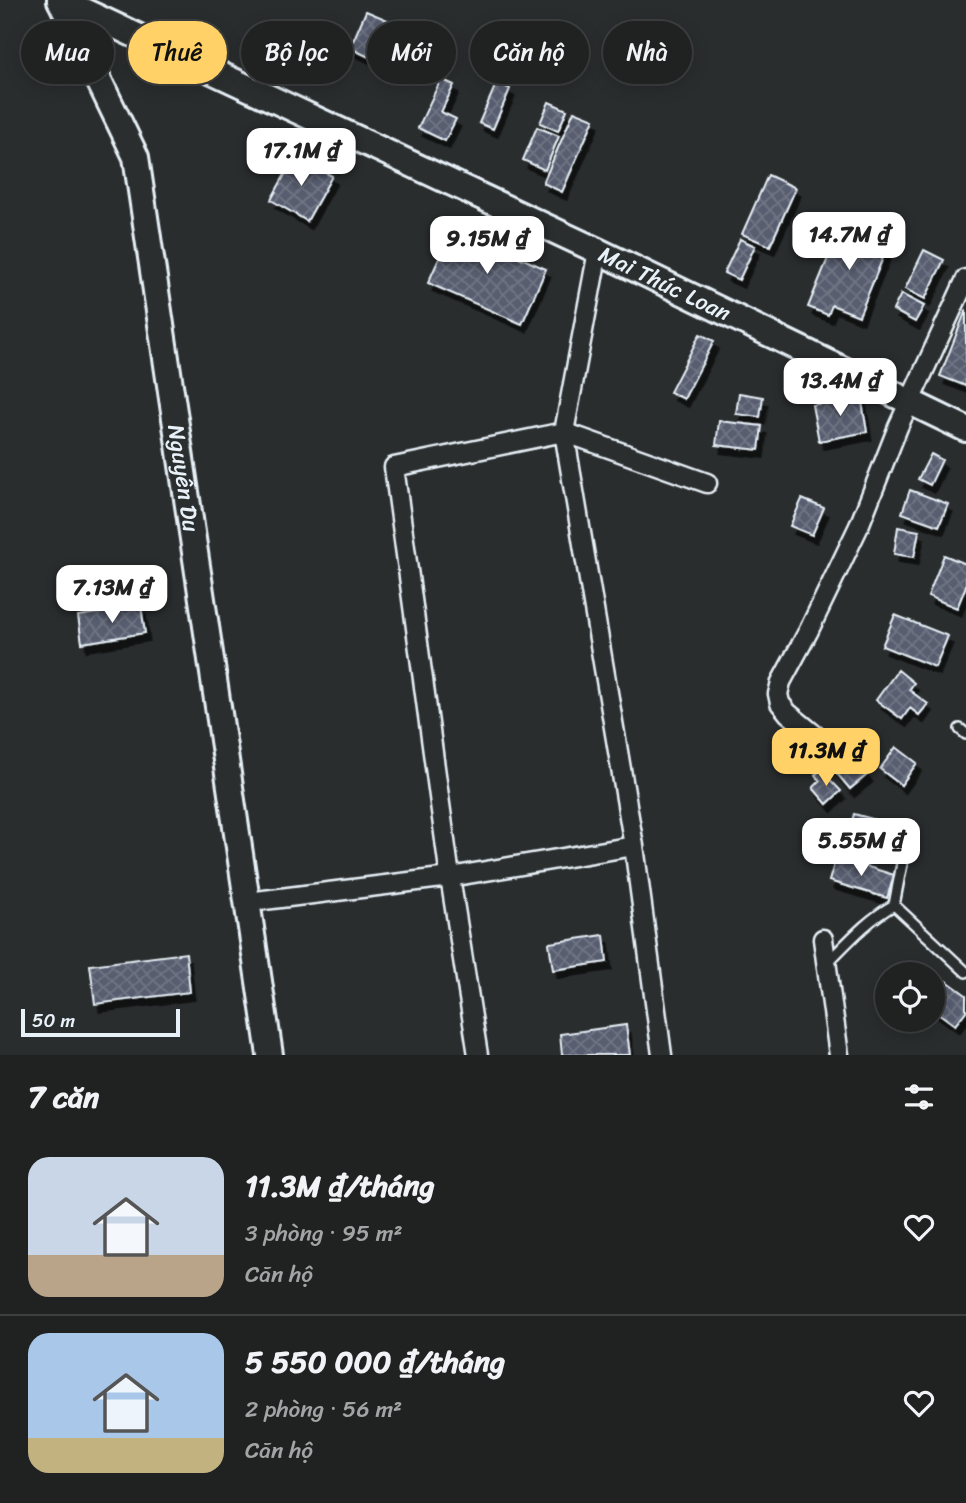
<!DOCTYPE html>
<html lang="vi">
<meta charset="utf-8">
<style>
body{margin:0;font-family:Sriracha,sans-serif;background:#282a2a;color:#f1f3f6;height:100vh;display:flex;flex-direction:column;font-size:26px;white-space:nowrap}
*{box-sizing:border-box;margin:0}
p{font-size:23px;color:#a2a4a5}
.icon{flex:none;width:38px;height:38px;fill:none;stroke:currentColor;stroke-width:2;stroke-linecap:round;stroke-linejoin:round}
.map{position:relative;height:1055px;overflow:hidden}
.drawer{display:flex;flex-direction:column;background:#202222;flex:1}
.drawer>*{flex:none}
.banner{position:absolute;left:21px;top:21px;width:924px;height:63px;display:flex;gap:14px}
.tools{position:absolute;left:875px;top:962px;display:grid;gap:14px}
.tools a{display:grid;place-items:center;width:70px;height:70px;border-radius:50%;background:#202222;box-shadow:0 4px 18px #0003,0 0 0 2px #3d3f40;font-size:35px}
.scale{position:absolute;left:21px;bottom:18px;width:159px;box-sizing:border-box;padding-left:7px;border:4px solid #e8f1f8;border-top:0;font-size:19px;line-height:24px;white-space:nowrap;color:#e8f1f8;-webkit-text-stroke:5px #2a2d2e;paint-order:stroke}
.price{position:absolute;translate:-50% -60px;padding:0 16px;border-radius:14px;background:#fff;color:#222;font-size:23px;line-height:46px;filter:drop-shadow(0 2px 4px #0008)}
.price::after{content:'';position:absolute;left:50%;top:42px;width:21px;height:16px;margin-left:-10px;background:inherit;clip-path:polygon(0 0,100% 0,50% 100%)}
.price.selected{background:#ffd166;color:#111}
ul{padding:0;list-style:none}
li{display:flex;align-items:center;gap:21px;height:175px;padding:0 28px}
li+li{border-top:2px solid #3d3f40}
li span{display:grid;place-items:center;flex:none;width:196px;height:140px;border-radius:21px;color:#555}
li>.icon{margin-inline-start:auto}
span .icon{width:84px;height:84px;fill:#fffc;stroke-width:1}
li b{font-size:30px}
h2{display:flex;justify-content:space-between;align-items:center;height:84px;padding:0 28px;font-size:30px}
.pill{padding:0 24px;border-radius:32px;background:#202222;box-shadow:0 4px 18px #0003,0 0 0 2px #3d3f40;font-size:24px;line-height:63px}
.pill.selected{background:#ffd166;color:#111}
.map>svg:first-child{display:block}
.building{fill:url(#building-cross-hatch);stroke:#e8f1f8;stroke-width:2;filter:url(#shadow)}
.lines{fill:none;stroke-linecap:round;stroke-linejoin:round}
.service-casing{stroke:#e8f1f8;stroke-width:14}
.minor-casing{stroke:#e8f1f8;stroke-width:23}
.secondary-casing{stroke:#e8f1f8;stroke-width:30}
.service{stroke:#2a2d2e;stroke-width:9}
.minor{stroke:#2a2d2e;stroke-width:18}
.secondary{stroke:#2a2d2e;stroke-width:24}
.labels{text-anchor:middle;stroke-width:6;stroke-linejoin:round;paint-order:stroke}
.street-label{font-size:23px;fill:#e8f1f8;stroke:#2a2d2e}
</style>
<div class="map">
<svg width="966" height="1055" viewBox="0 0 966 1055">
<defs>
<pattern id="building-cross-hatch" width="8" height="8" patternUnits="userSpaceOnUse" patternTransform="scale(1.75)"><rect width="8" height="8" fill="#585d6f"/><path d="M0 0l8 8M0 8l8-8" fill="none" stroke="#707584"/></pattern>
<filter id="shadow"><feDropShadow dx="4.5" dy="8" stdDeviation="0" flood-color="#0009"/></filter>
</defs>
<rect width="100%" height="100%" fill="#2a2d2e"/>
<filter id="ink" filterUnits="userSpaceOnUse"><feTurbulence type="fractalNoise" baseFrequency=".0143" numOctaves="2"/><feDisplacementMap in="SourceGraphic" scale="14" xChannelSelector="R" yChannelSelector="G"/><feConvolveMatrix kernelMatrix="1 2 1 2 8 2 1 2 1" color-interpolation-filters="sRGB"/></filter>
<g filter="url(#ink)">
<path class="building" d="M 366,11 L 390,21 L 373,59 L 350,48 Z
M 441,79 L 454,85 L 441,112 L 456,119 L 445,141 L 418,128 Z
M 497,82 L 510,89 L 493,129 L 479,123 Z
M 549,102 L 567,110 L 558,131 L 540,123 Z
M 574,111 L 594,119 L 562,192 L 543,183 Z
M 537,127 L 559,136 L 545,170 L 523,160 Z
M 295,156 L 332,176 L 307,221 L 271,200 Z
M 768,175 L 796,188 L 770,246 L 742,234 Z
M 842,224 L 889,243 L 859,316 L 832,305 L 828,315 L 808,307 Z
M 453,228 L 546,269 L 522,324 L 428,283 Z
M 740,239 L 755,246 L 739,280 L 724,273 Z
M 924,250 L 944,260 L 925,299 L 905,289 Z
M 901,294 L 924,306 L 915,322 L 893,310 Z
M 966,310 L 966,386 L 940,376 Z
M 700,334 L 714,341 L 684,399 L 670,392 Z
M 739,393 L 763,397 L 760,417 L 736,414 Z
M 861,396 L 867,432 L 819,441 L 812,405 Z
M 719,421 L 762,426 L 759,450 L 716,445 Z
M 931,454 L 942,460 L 930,485 L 918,479 Z
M 910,490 L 948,504 L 939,526 L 902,513 Z
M 802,499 L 824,508 L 812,535 L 790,526 Z
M 898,527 L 919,531 L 914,557 L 894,554 Z
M 944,555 L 966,564 L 966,586 L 957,608 L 928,596 Z
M 141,606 L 145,633 L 82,643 L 78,616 Z
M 895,615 L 948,636 L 935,667 L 882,646 Z
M 898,670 L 914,683 L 909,690 L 928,704 L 919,715 L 910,708 L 902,719 L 876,700 Z
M 842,742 L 868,774 L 850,789 L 824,758 Z
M 896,747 L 917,763 L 901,785 L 880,769 Z
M 821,770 L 841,791 L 827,804 L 813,788 L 820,781 L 815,775 Z
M 854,814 L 891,824 L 883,852 L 846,842 Z
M 836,857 L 894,875 L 887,898 L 829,881 Z
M 604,935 L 607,962 L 553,970 L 549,943 Z
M 186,953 L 190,992 L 95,1004 L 90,965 Z
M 947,981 L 966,995 L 966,1011 L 955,1025 L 933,1009 L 933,1001 Z
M 626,1025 L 630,1055 L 562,1055 L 560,1034 Z"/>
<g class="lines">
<g class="service-casing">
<path id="service" d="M 960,729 L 966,734
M 906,843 L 894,905 L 966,972
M 827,963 C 848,942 867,920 894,905"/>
</g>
<g class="minor-casing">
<path id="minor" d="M 598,251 L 564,432 L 707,483
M 816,736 L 788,713 L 780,703 L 778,694 L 781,682 L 808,632 L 859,526 L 898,427 L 966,279
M 248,902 L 450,877 L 634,846 L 662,1055
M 823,939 L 839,1055
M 478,1055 L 450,877 L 394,467 L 564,432 L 634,846"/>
</g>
<g class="secondary-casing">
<g id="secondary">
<path id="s1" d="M 60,0 L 136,157 L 270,1055"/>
<path id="s2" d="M 60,0 L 598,251 L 966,429"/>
</g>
</g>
<use href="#service" class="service"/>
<use href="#minor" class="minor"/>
<use href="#secondary" class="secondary"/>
</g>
</g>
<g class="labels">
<g class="street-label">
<text dy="8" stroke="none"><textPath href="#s2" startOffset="668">Mai Thúc Loan</textPath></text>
<text dy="8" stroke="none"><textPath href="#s1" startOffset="499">Nguyễn Du</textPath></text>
</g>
</g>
</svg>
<div class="tools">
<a><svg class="icon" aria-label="locate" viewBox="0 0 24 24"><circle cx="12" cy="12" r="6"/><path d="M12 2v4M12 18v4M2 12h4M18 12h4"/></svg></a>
</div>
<div class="scale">50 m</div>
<b class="price" style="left:301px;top:188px">17.1M ₫</b>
<b class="price" style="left:849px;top:272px">14.7M ₫</b>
<b class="price" style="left:487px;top:276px">9.15M ₫</b>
<b class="price" style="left:840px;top:418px">13.4M ₫</b>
<b class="price" style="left:112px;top:625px">7.13M ₫</b>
<b class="price selected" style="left:826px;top:788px">11.3M ₫</b>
<b class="price" style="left:861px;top:878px">5.55M ₫</b>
<div class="banner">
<a class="pill">Mua</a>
<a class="pill selected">Thuê</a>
<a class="pill">Bộ lọc</a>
<a class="pill">Mới</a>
<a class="pill">Căn hộ</a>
<a class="pill">Nhà</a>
</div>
</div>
<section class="drawer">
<h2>7 căn<svg class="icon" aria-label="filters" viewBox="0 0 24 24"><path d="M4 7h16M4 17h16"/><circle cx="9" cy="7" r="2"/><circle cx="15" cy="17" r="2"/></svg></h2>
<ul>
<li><span style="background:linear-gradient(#c9d6e8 70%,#b9a48a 0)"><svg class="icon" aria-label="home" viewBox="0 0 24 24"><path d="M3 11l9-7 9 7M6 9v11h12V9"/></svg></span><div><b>11.3M ₫/tháng</b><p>3 phòng · 95 m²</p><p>Căn hộ</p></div><svg class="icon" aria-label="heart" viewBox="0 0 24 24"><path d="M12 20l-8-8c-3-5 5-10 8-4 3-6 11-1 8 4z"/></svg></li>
<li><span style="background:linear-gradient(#a9c7e8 75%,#c2b280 0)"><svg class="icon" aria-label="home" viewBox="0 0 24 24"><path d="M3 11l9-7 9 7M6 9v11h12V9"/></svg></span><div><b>5 550 000 ₫/tháng</b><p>2 phòng · 56 m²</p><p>Căn hộ</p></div><svg class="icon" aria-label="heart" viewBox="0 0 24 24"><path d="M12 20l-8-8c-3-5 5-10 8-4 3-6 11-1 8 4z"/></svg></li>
</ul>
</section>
